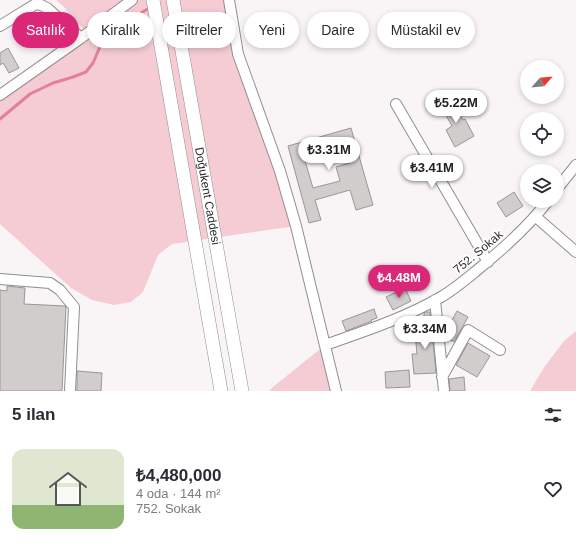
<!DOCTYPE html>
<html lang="tr">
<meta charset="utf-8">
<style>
body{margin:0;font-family:Helvetica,sans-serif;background:#f2f2f3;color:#2b2b33;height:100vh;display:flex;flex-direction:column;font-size:15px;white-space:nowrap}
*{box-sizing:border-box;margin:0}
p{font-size:13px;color:#7c7c81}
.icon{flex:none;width:22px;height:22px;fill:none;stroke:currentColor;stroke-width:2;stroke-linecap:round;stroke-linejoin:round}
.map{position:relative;height:391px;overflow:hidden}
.panel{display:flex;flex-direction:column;background:#fff;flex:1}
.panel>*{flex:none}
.banner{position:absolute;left:12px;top:12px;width:552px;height:36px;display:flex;gap:8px}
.needle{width:26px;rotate:63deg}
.buttons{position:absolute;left:520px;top:60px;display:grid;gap:8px}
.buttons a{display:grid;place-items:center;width:44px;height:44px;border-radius:50%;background:#fff;box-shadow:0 2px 6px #0003;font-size:20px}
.price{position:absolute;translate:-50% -34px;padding:0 9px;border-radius:14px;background:#fff;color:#222;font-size:13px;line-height:26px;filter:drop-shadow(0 1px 2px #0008)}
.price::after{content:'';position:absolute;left:50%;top:24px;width:12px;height:9px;margin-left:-6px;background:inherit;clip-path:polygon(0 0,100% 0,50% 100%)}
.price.active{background:#db2777;color:#fff}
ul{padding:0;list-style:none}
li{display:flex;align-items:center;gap:12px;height:100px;padding:0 12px}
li+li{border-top:1px solid #e1e1e2}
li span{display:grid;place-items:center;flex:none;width:112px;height:80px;border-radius:12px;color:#555}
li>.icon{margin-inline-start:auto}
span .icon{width:48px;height:48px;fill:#fffc;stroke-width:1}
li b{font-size:17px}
h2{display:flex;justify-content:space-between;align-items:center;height:48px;padding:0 12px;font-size:17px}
.tag{padding:0 14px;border-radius:18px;background:#fff;box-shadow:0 2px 6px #0003;font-size:14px;line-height:36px}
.tag.active{background:#db2777;color:#fff}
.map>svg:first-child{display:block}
.green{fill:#f5ccd4}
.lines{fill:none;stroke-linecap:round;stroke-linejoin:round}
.stream{stroke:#e48098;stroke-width:3}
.building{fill:#d1cdcd;stroke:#9a9697;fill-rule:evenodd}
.minor-casing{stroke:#928e8f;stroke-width:12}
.major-casing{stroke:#928e8f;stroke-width:14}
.minor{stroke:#fff;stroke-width:10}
.major{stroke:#fff;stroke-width:13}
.labels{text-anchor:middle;stroke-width:3.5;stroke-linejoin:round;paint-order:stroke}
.street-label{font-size:12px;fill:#2c2a2a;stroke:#fff}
</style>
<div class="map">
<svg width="576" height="391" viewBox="0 0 576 391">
<rect width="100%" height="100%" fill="#f9f5f6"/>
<path class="green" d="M 56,0 L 229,0 L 234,34 L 296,226 L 172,244 L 158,255 L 143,292 L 131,302 L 114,305 L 92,300 L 71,288 L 0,224 L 0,88 L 10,87 L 87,33 L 63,6 Z
M 576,331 L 576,391 L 530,391 L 545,366 L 564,341 Z
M 325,345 L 336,391 L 269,391 L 273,387 Z"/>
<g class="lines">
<path class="stream" d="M 0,119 L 30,94 L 53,83 L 73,77 L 86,72 L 93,63 L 99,49 L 107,37 L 124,23 L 151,7"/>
</g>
<path class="building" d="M 51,22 L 61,39 L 54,43 L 44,26 Z
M 8,48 L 19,68 L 9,73 L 3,63 L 0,65 L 0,53 Z
M 451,99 L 463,120 L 465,119 L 474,136 L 455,147 L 446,130 L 452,126 L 440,105 Z
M 351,128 L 373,205 L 356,210 L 350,190 L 315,200 L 321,220 L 309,223 L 288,146 ZM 344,143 L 350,163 L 336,167 L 340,181 L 313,188 L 303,154 Z
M 514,192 L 523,206 L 506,217 L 497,203 Z
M 7,286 L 25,288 L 24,304 L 65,306 L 66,307 L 62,391 L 0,391 L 0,290 L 7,291 Z
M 405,288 L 411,301 L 393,310 L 386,297 Z
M 374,309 L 377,318 L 371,320 L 372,321 L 346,331 L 342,321 Z
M 457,311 L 468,317 L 454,342 L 445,337 L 445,333 Z
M 426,312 L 430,312 L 436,373 L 414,374 L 412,354 L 417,354 L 415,333 L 425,332 L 424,313 Z
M 468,343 L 490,356 L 477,377 L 456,365 Z
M 409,370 L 410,387 L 386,388 L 385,372 Z
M 77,371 L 102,373 L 101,391 L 77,391 Z
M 464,377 L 465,391 L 450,391 L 449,379 Z"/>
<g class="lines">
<g class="minor-casing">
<path id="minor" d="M 229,0 L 238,54 L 280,171 L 296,226 L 336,391
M 0,26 L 34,5 L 39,4 L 47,8 L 81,38
M 0,95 L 81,38 L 132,0
M 396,104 L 488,262
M 557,189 L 576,165
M 536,217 L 576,252
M 0,279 L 50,283 L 60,290 L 74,307 L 70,391
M 435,300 L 444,391
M 325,345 C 365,331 405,318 441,297 C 453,290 465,280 476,271 C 502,250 527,228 548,201
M 442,377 L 468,330 L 500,350"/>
</g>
<g class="major-casing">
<g id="major">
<path d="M 153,0 L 221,391"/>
<path id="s1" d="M 173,0 L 242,391"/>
</g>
</g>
<use href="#minor" class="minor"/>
<use href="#major" class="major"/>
</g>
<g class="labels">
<g class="street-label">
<text dy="4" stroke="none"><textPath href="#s1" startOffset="199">Doğukent Caddesi</textPath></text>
<text transform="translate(478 252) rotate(-40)" y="4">752. Sokak</text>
</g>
</g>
</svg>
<div class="buttons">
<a><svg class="needle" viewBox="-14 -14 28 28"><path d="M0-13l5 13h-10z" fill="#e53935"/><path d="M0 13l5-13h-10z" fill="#7c7c81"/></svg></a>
<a><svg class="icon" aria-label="locate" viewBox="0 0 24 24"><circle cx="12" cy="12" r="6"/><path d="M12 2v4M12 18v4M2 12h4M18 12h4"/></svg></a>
<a><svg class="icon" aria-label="layers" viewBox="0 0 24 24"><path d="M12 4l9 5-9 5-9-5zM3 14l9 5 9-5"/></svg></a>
</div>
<b class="price" style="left:456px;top:124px">₺5.22M</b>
<b class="price" style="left:329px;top:171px">₺3.31M</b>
<b class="price" style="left:432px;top:189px">₺3.41M</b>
<b class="price active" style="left:399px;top:299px">₺4.48M</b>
<b class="price" style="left:425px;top:350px">₺3.34M</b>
<div class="banner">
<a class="tag active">Satılık</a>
<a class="tag">Kiralık</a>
<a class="tag">Filtreler</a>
<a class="tag">Yeni</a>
<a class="tag">Daire</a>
<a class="tag">Müstakil ev</a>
</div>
</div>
<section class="panel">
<h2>5 ilan<svg class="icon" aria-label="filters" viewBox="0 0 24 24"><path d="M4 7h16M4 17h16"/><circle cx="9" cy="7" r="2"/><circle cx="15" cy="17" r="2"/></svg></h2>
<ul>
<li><span style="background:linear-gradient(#dfe7d0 70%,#8fb573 0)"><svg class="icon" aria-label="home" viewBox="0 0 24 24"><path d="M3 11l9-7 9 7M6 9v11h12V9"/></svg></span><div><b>₺4,480,000</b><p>4 oda · 144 m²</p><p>752. Sokak</p></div><svg class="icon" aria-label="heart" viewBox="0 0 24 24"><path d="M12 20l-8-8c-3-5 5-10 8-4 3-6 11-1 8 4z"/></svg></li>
</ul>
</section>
